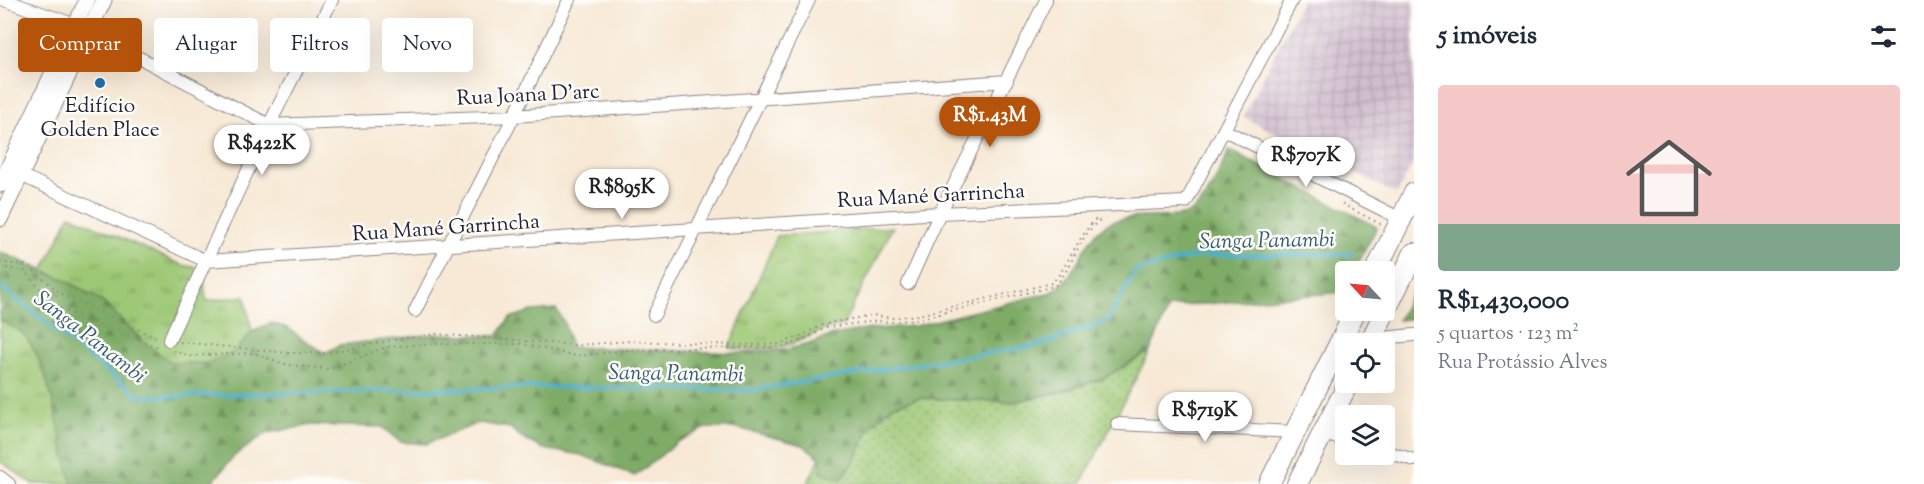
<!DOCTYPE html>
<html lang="pt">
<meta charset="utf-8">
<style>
body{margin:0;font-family:"Sorts Mill Goudy",serif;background:#f2f2f3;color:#1f2937;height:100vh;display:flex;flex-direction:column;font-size:22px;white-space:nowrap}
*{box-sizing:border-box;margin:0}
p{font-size:20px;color:#747a83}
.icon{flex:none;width:33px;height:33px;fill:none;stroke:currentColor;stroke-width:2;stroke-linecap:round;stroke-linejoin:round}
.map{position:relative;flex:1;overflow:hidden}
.details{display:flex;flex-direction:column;background:#fff;width:510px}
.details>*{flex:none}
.hud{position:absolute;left:18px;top:18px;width:570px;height:54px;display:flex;gap:12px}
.needle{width:39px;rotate:296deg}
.buttons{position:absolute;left:1335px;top:261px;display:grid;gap:12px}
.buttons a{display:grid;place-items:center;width:60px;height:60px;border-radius:6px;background:#fff;box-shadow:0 6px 24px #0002;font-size:30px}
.price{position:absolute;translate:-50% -51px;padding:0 14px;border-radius:21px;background:#fff;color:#222;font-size:20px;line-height:39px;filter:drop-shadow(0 2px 3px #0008)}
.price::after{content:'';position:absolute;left:50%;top:36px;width:18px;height:14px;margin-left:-9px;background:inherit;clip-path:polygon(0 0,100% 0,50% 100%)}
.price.selected{background:#b45309;color:#fff}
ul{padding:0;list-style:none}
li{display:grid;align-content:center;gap:12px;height:318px;padding:0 24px}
li span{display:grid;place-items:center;height:186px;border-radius:6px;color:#555}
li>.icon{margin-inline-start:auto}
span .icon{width:108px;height:108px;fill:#fffc;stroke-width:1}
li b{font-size:26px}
h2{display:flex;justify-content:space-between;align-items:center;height:72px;padding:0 24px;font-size:26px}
.pill{padding:0 21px;border-radius:6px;background:#fff;box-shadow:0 6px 24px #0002;font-size:21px;line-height:54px}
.pill.selected{background:#b45309;color:#fff}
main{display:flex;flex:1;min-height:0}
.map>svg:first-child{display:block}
.industrial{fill:url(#industrial-grid)}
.grass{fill:url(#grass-dots);stroke:#607558;stroke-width:1.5}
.forest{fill:url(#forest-firs);stroke:#506750;stroke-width:1.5}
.park{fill:url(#park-tufts);stroke:#607558;stroke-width:1.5}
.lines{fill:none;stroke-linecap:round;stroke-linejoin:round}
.stream{stroke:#4cb0cb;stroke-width:4}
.minor-casing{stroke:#8c8688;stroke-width:14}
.tertiary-casing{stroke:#8c8688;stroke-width:17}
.primary-casing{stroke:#8c8688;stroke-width:22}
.path{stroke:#8c8688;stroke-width:2;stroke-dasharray:1.5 4.5;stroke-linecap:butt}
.minor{stroke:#fff;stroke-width:12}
.tertiary{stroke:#fff;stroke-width:15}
.primary{stroke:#fff;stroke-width:20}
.poi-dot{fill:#1f6fb2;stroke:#fdfcf7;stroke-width:2}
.labels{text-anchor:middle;stroke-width:5;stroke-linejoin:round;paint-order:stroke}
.street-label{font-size:21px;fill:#22223b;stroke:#fdfcf7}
.poi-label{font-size:21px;fill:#22223b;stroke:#fdfcf7}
.water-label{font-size:22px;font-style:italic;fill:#335b75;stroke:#fdfcf7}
</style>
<main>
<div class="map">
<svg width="1414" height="484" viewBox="0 0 1414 484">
<defs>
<pattern id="industrial-grid" width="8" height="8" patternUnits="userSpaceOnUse" patternTransform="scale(1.5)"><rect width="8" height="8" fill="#d0bdcd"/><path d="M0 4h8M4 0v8" fill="none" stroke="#b2a2b1"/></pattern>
<pattern id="grass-dots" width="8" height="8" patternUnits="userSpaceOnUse" patternTransform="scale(1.5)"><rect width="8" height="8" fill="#9dc874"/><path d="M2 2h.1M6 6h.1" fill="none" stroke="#80a260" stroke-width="1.8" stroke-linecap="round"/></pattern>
<pattern id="forest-firs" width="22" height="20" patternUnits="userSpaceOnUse" patternTransform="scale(1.5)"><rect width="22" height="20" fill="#7eac66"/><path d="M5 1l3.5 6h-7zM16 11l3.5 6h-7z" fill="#678c55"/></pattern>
<pattern id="park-tufts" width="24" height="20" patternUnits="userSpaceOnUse" patternTransform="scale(1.5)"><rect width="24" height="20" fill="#9dc874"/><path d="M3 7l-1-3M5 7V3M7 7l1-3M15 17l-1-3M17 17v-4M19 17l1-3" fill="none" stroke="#80a260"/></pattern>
</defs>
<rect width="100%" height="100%" fill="#fdfcf7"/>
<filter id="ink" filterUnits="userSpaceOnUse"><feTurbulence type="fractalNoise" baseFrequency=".0167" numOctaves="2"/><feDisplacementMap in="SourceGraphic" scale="12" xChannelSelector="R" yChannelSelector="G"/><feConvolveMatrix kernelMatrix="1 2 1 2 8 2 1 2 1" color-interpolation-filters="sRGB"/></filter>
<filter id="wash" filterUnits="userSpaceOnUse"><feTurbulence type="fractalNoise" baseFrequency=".008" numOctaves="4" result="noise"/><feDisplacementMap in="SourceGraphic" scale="24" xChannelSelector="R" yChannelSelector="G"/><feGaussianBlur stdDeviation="1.35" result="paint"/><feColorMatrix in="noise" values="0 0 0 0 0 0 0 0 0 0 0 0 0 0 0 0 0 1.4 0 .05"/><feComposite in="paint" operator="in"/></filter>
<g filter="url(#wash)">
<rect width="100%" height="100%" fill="#f7e9d5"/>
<path class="industrial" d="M 1302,0 L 1414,0 L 1414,160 L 1397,194 L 1243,117 Z"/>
<path class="grass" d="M 1150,351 L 1081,484 L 807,484 L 820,458 L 854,462 L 871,426 L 892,406 L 919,398 L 1013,402 L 1058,393 L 1102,379 Z"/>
<path class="forest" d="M 1229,150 L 1377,227 L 1354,271 L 1346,272 L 1344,292 L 1169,307 L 1150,351 L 1102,379 L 1058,392 L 1013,402 L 919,398 L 892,406 L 871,426 L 854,462 L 841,479 L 822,472 L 820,458 L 803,445 L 737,428 L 706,428 L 679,441 L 635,476 L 582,455 L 544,449 L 525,440 L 510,428 L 479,423 L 426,444 L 400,442 L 382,427 L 311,425 L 267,433 L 233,457 L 211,484 L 72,484 L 48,388 L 22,333 L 0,320 L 0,252 L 64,279 L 103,302 L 144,342 L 234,352 L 252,332 L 270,323 L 288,328 L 304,340 L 325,353 L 340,345 L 436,334 L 497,336 L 510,318 L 532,311 L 556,309 L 564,322 L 571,347 L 741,353 L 789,349 L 809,344 L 833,335 L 862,330 L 915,326 L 1052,292 C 1079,275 1081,241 1106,225 C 1115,219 1131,217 1141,217 C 1155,216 1170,218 1183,215 C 1204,212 1221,168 1229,150 Z
M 1414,288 L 1414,318 L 1398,320 Z"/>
<path class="park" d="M 70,215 L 182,265 L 203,269 L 206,301 L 245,296 L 252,332 L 234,352 L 208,363 L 172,363 L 144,342 L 103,302 L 64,279 L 43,271 Z
M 893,227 L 843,325 C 825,328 815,334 799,341 C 781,349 748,351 729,348 L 777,236 Z
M 0,320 C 7,325 18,328 24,335 C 51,366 60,442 72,484 L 33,484 L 0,461 Z"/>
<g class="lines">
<path class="stream" d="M 0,286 L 140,397 L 533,387 L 752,390 L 1040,345 L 1107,321 L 1136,271 L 1200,255 L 1353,254"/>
</g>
</g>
<g filter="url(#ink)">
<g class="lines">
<g class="minor-casing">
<path id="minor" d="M 4,0 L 76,25 L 269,125 L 514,116 L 1007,81
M 1224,130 L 1401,219
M 14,172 L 206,261 L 940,213 L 1186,202 L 1292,0
M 908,284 L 940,213 L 1046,0
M 415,311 L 514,116 L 569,0
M 654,315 L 809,0
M 1371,339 L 1414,335
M 169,340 L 269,125 L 332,0
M 1117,424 L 1295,432
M 1322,434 L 1346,440
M 1384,451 L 1414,460
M 0,477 L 9,484"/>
</g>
<g class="tertiary-casing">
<path id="tertiary" d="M 0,185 L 87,0
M 0,219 L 104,0"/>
</g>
<g class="primary-casing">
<path id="primary" d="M 1375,272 L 1414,193
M 1369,344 L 1414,253
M 1269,484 L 1356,310
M 1297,484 L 1349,382"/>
</g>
<path class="path" d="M 1342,204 L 1382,225
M 0,262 L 28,266 L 62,294 L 157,338
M 0,267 L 25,271 L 55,307 L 158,347
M 180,342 L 288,353 L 325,353 L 398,339 L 436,334 L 578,345 L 631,341 L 739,345 L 778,344 L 796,338 L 822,325 L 840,321 L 873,315 L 891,318 L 918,315 L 1052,283 C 1070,264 1077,237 1097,218
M 173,351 L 191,356 L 253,353 L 288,365 L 329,369 L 386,347 L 435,344 L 521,344 L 578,356 L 628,350 L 780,347 L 798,342 L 827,327 L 875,321 L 892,322 L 918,319 L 1055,286 C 1074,266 1079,233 1103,218"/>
<use href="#minor" class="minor"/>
<use href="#tertiary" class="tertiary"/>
<use href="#primary" class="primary"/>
</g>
</g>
<circle class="poi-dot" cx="100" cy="83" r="6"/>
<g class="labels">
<g class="street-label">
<text transform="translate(528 94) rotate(-3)" y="7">Rua Joana D'arc</text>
<text transform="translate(931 195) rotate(-3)" y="7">Rua Mané Garrincha</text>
<text transform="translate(446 227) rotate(-4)" y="7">Rua Mané Garrincha</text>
</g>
<g class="poi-label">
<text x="100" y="112">Edifício<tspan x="100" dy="24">Golden Place</tspan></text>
</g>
<g class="water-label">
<text transform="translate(1267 239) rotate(-1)" y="8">Sanga Panambi</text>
<text transform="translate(91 336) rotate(38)" y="8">Sanga Panambi</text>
<text transform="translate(676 372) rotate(1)" y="8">Sanga Panambi</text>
</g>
</g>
</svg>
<div class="buttons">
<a><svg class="needle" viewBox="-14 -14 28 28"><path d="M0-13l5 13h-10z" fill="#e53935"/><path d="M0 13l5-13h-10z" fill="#747a83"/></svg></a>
<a><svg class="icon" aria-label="locate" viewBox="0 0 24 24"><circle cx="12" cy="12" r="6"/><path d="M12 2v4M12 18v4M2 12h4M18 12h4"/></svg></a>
<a><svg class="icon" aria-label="layers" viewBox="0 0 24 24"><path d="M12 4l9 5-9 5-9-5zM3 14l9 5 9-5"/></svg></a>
</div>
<b class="price selected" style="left:990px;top:148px">R$1.43M</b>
<b class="price" style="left:262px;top:176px">R$422K</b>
<b class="price" style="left:1306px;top:188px">R$707K</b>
<b class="price" style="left:622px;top:220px">R$895K</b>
<b class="price" style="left:1205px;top:443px">R$719K</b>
<div class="hud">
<a class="pill selected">Comprar</a>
<a class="pill">Alugar</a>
<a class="pill">Filtros</a>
<a class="pill">Novo</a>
</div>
</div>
<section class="details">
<h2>5 imóveis<svg class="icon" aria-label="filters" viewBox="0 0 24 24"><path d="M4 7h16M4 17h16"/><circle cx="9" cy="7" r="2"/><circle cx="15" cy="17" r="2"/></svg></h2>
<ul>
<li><span style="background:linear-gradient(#f6c9c9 75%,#7fa58c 0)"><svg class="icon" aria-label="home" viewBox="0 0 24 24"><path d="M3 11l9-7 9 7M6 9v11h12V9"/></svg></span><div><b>R$1,430,000</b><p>5 quartos · 123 m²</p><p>Rua Protássio Alves</p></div></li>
</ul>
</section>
</main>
